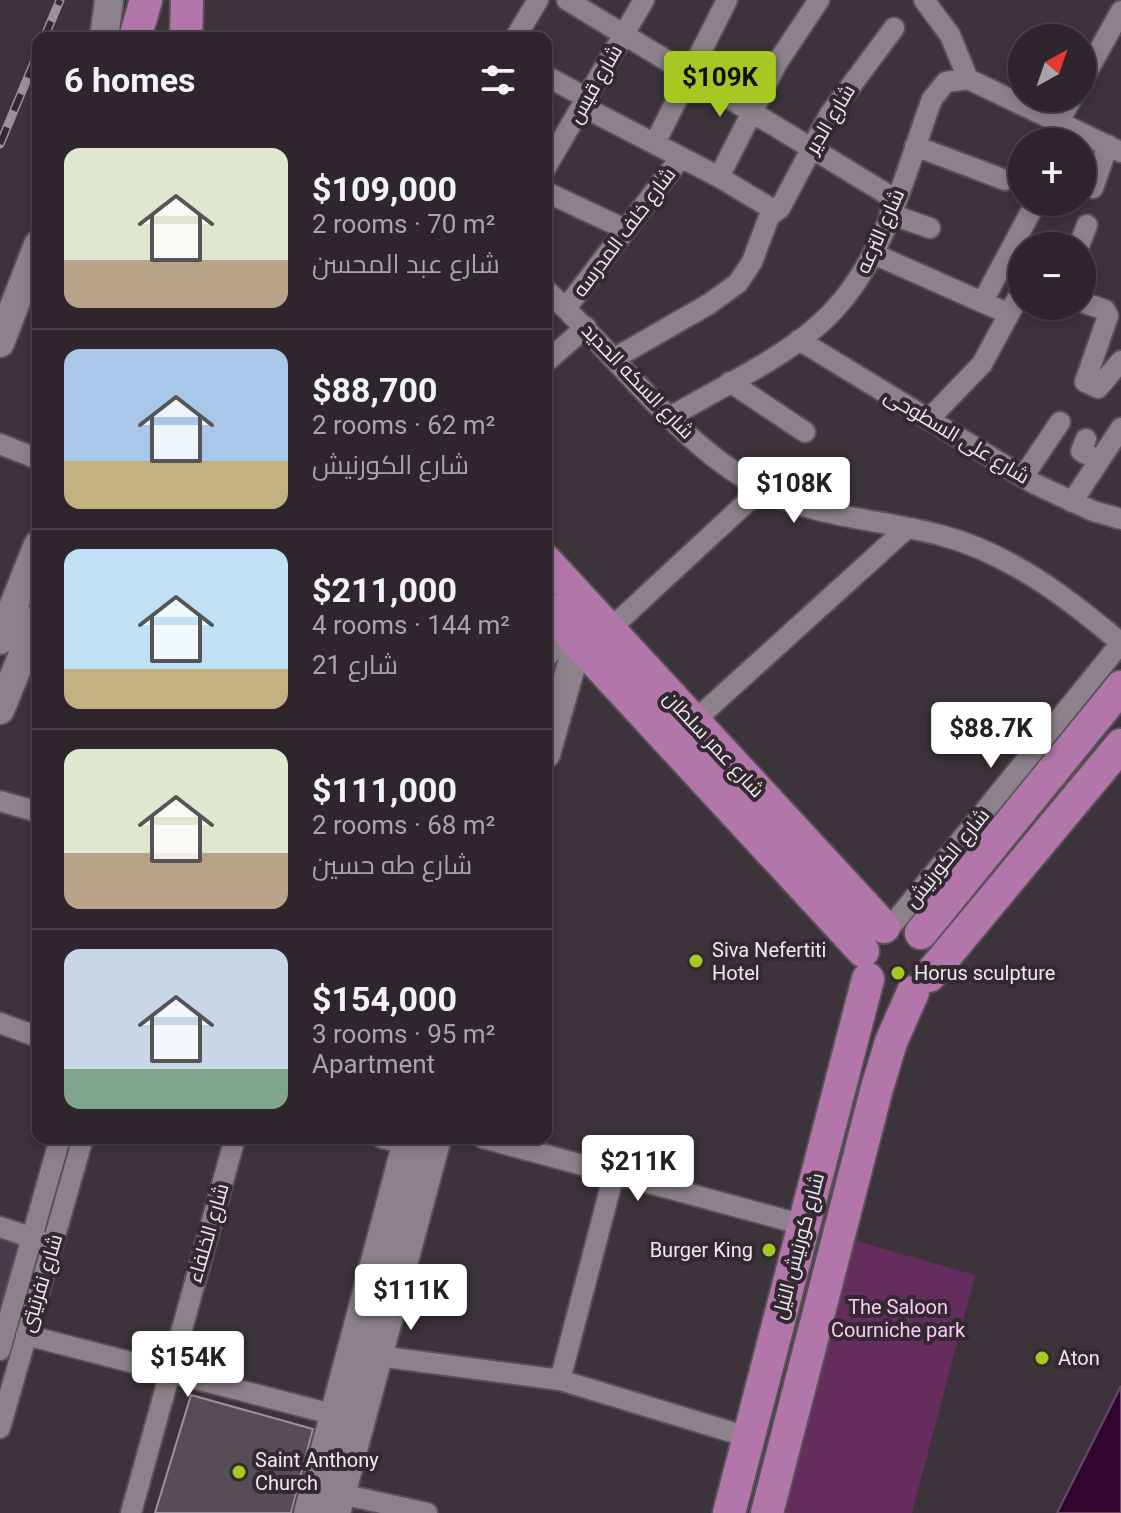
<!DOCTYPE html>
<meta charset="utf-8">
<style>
body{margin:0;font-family:Roboto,Cairo,sans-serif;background:#3a3238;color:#f1f3f6;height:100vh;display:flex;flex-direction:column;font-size:30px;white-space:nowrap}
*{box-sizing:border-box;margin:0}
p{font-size:26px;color:#a7a5a9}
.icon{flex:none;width:44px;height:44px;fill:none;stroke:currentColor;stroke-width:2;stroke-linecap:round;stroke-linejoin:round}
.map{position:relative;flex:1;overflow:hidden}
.sheet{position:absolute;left:32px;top:32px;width:520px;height:1112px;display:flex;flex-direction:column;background:#2e262c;border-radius:16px;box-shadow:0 4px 12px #0003,0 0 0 2px #494348}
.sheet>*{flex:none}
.needle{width:52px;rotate:40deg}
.controls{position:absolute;left:1008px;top:24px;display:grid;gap:16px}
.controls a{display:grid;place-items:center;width:88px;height:88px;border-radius:50%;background:#2e262c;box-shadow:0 4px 12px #0003,0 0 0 2px #494348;font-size:40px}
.price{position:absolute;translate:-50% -68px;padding:0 18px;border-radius:8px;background:#fff;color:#222;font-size:26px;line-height:52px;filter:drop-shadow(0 2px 4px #0008)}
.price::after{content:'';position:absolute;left:50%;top:48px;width:24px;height:18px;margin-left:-12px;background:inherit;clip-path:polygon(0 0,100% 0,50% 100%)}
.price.current{background:#a5c823;color:#111}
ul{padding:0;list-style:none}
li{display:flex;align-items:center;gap:24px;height:200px;padding:0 32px}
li+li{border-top:2px solid #494348}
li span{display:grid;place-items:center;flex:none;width:224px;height:160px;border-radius:16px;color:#555}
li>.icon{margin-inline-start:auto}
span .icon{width:96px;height:96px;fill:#fffc;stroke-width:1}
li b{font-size:34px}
h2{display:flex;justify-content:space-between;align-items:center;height:96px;padding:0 32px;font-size:34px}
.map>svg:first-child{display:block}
.built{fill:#493b47}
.green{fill:#642d5e}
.water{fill:#31052d;stroke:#6a4a67;stroke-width:2}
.building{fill:#574d55;stroke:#9e929c;stroke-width:2}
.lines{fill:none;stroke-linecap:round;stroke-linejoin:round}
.street-casing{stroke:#595157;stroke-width:24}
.secondary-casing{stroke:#595157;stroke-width:32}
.primary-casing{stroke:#595157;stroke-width:36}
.street{stroke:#8d828b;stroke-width:20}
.secondary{stroke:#8d828b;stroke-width:28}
.primary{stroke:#b376ab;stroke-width:32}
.rail-casing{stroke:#9b9399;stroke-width:9}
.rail{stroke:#332931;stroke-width:6;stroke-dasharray:18;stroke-linecap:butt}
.poi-dot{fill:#a5c823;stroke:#332931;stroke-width:3}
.labels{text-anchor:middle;stroke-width:8;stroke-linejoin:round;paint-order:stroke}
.street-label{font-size:20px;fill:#f0eaef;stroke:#332931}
.poi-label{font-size:20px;fill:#f0eaef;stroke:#332931;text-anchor:start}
.park-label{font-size:20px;fill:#fec8f5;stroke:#332931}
</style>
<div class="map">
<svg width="1121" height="1513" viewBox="0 0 1121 1513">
<rect width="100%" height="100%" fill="#3d333b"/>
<path class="built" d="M 0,1229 L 30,1239 L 0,1344 Z"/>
<path class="green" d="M 853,1240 L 975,1275 L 912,1513 L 782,1513 Z"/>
<path class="water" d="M 1121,1386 L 1121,1513 L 1057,1513 Z"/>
<path class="building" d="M 191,1395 L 313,1429 L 291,1513 L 155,1513 Z"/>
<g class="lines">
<g class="street-casing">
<path id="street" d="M 567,0 L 895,199
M 924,0 L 950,35 L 968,79
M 515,38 L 538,0
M 546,76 L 587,98
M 1082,81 L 1121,11
M 582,106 L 719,177 L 772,209 L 752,262 L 738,283 L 709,304 L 615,358
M 1059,121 L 1072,98
M 655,143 L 727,0
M 915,146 L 1005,180
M 546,167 L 644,0
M 719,177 L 777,63 L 819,0
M 1093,188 L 1108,145
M 546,192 L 625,229
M 772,214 L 780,208 L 830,114 L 894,28
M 890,214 L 930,228
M 1079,246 L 1087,225
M 874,254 L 1009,314
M 546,290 C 617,354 674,440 759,487 C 812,518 882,519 940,535 C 1009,553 1068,598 1121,643
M 983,301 L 1036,202
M 1082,302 L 1105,310 L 1108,316 L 1085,382 L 1098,388 L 1121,361
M 566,308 L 681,157
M 799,340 L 1035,484 L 1093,511 L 1121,519
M 546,362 L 586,327
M 730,382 L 805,432
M 670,417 C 722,386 794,354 834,310 C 887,253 906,170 932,99 L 946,82 L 968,79 L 1121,152
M 929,419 L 982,364 L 1022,290
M 1086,439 L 1081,451 L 1099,461
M 0,444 L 38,459
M 1023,477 L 1060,422
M 1072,502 L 1121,428
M 609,630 L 761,489
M 693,722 L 907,528
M 0,801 L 38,812
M 893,924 L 1121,643
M 0,1023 L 38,1037
M 382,1138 L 406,1144
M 483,1138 L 804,1225
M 0,1227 L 42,1241
M 26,1335 L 347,1418
M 0,1350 L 60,1138
M 378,1356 L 560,1380 L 748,1437
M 560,1380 L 614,1174
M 0,1428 L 83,1138
M 341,1494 L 427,1513
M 131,1513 L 235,1138"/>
</g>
<g class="secondary-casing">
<path id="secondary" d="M 104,38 L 109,0
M 0,343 L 38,245
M 0,640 L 38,545
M 546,652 L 556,619
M 0,710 L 38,618
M 546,754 L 578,642
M 308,1513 L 408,1138
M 336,1513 L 437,1138"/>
</g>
<g class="primary-casing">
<path id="primary" d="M 135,38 L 146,0
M 186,38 L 187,0
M 546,561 L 884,927
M 546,608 L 863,951
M 921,933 L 1121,687
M 929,976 L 1121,745
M 729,1513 L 868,979
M 767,1513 L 877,1088 L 891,1042 L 913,992"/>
</g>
<use href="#street" class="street"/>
<use href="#secondary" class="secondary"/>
<use href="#primary" class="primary"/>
<g class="rail-casing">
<path id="rail" d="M 44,38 L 60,0
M 0,144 L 38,53"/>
</g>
<use href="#rail" class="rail"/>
</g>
<g class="poi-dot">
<circle cx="696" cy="961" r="8"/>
<circle cx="898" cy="973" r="8"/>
<circle cx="769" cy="1250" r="8"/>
<circle cx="1042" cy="1358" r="8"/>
<circle cx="239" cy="1472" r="8"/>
</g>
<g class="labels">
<g class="street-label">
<text transform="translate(595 84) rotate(-60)" y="7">شارع قيس</text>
<text transform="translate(830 119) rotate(-59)" y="7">شارع الدير</text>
<text transform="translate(880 231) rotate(-66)" y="7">شارع الترعه</text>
<text transform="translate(624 232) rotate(-53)" y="7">شارع خلف المدرسه</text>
<text transform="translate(638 381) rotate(46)" y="7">شارع السكه الحديد</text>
<text transform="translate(957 436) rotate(31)" y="7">شارع على السطوحى</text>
<text transform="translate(714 744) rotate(47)" y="7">شارع عمر سلطان</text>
<text transform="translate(947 858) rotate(-51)" y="7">شارع الكورنيش</text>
<text transform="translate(208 1233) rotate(-74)" y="7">شارع الخلفاء</text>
<text transform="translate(798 1246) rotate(-75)" y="7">شارع كورنيش النيل</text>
<text transform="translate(41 1283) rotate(-73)" y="7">شارع نفرتيتى</text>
</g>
<g class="poi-label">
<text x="712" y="957">Siva Nefertiti<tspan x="712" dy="23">Hotel</tspan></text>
<text x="914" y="980">Horus sculpture</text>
<text x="753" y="1257" text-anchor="end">Burger King</text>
<text x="1058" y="1365">Aton</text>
<text x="255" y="1467">Saint Anthony<tspan x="255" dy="23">Church</tspan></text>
</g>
<g class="park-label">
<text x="898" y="1314">The Saloon<tspan x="898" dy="23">Courniche park</tspan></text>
</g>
</g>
</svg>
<div class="controls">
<a><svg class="needle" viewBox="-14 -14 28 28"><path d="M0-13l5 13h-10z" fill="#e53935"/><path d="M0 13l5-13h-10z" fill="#a7a5a9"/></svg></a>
<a>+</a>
<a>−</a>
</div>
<b class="price current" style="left:720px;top:119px">$109K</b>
<b class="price" style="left:794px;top:525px">$108K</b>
<b class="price" style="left:991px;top:770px">$88.7K</b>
<b class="price" style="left:638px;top:1203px">$211K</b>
<b class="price" style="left:411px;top:1332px">$111K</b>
<b class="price" style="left:188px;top:1399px">$154K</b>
<section class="sheet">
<h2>6 homes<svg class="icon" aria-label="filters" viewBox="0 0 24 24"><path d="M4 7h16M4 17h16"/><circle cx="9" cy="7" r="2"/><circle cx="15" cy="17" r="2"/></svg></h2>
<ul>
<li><span style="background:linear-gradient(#dfe7d0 70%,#b9a48a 0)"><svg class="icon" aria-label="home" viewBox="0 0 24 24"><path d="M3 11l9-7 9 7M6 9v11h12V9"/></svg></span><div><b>$109,000</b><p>2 rooms · 70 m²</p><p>شارع عبد المحسن</p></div></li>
<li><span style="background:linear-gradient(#a9c7e8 70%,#c2b280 0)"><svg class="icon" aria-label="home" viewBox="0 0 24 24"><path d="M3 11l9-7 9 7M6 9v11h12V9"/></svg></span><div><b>$88,700</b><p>2 rooms · 62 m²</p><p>شارع الكورنيش</p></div></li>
<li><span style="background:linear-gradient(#bfe0f5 75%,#c2b280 0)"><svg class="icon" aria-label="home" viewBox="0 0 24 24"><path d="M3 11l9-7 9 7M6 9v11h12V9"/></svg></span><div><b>$211,000</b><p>4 rooms · 144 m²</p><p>شارع 21</p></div></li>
<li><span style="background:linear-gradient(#dfe7d0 65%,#b9a48a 0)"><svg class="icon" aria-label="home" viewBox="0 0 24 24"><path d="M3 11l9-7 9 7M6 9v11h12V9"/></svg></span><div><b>$111,000</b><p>2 rooms · 68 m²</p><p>شارع طه حسين</p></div></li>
<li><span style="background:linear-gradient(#c9d6e8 75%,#7fa58c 0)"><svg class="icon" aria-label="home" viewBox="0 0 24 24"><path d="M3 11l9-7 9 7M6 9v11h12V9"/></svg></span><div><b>$154,000</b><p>3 rooms · 95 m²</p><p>Apartment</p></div></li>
</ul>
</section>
</div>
